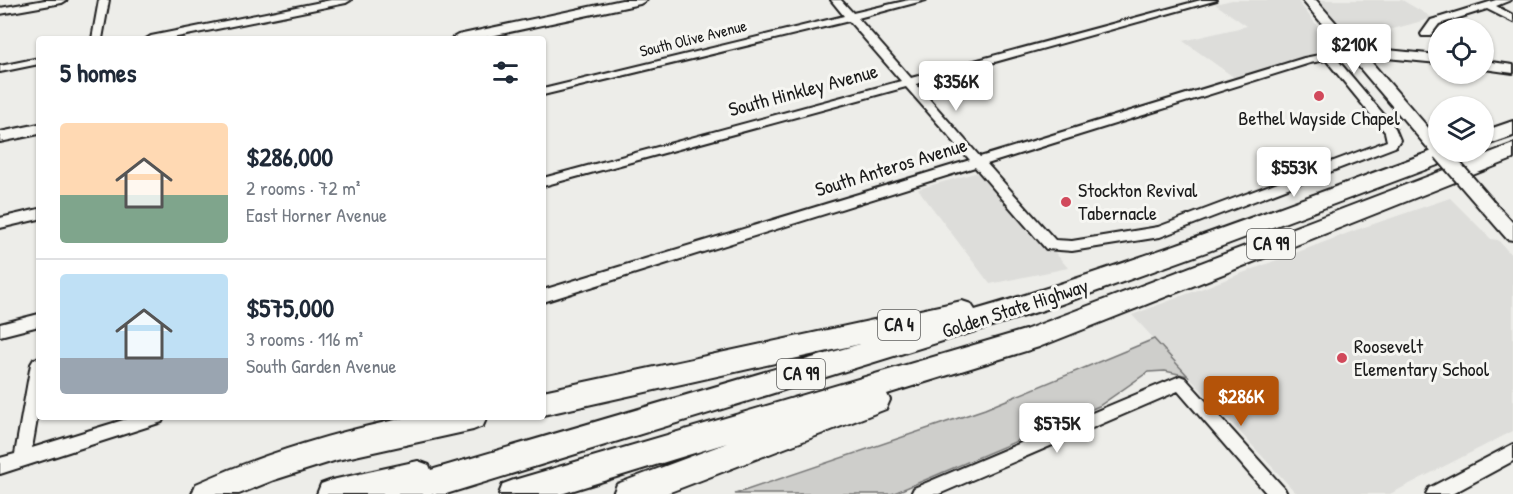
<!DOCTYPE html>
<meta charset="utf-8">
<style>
body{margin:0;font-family:"Patrick Hand",sans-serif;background:#f2f2f3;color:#1f2937;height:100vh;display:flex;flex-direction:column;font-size:22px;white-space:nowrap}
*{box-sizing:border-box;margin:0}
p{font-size:20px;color:#747a83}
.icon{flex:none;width:33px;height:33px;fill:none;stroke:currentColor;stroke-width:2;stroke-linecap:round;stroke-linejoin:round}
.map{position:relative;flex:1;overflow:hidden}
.sheet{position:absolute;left:36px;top:36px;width:510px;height:384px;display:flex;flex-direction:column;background:#fff;border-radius:6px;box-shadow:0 2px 4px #0004}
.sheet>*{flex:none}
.fabs{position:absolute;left:1428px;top:18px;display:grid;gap:12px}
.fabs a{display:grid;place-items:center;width:66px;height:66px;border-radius:50%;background:#fff;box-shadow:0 2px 4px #0004;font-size:30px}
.price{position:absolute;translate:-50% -51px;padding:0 14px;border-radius:6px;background:#fff;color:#222;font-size:20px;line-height:39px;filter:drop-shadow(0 2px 3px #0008)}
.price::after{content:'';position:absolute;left:50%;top:36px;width:18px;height:14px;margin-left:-9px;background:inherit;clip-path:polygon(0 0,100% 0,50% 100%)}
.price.selected{background:#b45309;color:#fff}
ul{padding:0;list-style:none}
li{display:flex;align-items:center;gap:18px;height:150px;padding:0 24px}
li+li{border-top:2px solid #e0e1e3}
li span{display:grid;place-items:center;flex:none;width:168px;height:120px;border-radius:6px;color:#555}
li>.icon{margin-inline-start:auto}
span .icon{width:72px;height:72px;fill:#fffc;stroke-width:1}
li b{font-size:26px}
h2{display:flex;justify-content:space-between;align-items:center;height:72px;padding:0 24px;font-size:26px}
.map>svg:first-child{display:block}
.built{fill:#ddddda}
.green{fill:#cececb;stroke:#757574;stroke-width:1.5}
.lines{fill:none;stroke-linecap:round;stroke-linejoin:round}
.street-casing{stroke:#1c1c1c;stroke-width:4}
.secondary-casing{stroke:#1c1c1c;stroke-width:4}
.highway-casing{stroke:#1c1c1c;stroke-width:4}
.street{fill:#f6f6f2;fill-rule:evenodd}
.secondary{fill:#f6f6f2;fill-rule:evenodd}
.highway{fill:#f6f6f2;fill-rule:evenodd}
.secondary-bridge-casing{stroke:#1c1c1c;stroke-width:19;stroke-linecap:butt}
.secondary-bridge{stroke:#f6f6f2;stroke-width:15}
.poi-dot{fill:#d1495b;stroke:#f6f6f2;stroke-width:2}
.labels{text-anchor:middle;stroke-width:6;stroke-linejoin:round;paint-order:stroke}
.far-street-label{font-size:16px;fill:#1c1c1c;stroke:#f6f6f2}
.shield{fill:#f6f6f2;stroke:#5d5d5c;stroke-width:1.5}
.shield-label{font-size:18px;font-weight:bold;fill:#1c1c1c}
.street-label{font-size:20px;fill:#1c1c1c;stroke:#f6f6f2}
.poi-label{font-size:20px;fill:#1c1c1c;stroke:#f6f6f2;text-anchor:start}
</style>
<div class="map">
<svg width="1513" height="494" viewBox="0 0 1513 494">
<rect width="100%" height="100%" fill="#edede9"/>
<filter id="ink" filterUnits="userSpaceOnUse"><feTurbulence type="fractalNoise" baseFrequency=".0167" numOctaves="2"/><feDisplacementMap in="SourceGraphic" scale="12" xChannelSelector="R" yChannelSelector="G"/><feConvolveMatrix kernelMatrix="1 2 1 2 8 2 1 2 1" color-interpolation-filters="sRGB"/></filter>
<g filter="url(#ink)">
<path class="built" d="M 1232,0 L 1297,0 L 1334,47 L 1235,78 L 1183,41 L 1247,26 L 1215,4 Z
M 1319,0 L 1402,0 L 1433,18 L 1360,38 L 1350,36 Z
M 975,173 L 982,174 L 1036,238 L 1053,250 L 1068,268 L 990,284 L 918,189 Z
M 1450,198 L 1491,239 L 1498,240 L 1513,257 L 1513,431 L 1390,494 L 1297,494 L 1132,315 L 1356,230 Z"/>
<path class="green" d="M 1154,339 L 1188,376 L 1165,371 L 1148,372 L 1099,406 L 892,494 L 735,494 L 985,409 Z"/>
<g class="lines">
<g class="street-casing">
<path id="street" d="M 45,0 L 67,0 L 62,3 L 0,14 L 0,8 Z
M 99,0 L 109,0 L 102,39 L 92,39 Z
M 331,0 L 351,0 L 346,3 L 167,39 L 146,39 L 151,36 Z
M 831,0 L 841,0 L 853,13 L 909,0 L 926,0 L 858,18 L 911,78 L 1201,0 L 1217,0 L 916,84 L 980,157 L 1304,58 L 1355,48 L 1360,51 L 1359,53 L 1336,58 L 1395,128 L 1400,140 L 1395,147 L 1160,237 L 1072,251 L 1046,249 L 975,167 L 543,302 L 543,290 L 970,160 L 906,87 L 543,186 L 543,178 L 901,81 L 849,21 L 543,95 L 543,89 L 844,16 ZM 1326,60 L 1385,132 L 1387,141 L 1158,227 L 1072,241 L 1055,240 L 987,164 L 1310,63 Z
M 1496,0 L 1511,0 L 1496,6 L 1513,15 L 1513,22 L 1487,9 L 1439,24 L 1430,36 L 1422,36 L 1421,34 L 1431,20 Z
M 39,58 L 39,64 L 0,72 L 0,66 Z
M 39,209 L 39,219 L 0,228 L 0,218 Z
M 39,314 L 39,326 L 0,336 L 0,324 Z
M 39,358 L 39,408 L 32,448 L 133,417 L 164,417 L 162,422 L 0,474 L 0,458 L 15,454 L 31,364 L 34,359 Z
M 1180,376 L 1185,378 L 1284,488 L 1287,494 L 1267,494 L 1178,391 L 939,494 L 911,494 L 914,488 Z
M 1513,444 L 1513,461 L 1452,494 L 1426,494 L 1429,488 Z"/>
</g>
<g class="secondary-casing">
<path id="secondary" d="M 622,0 L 647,0 L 640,4 L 477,39 L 451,39 L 458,35 Z
M 1302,0 L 1316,0 L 1357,47 L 1438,55 L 1438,63 L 1366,56 L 1438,139 L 1438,152 L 1444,153 L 1432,153 Z
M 1484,61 L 1513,65 L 1513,73 L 1484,69 Z
M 39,124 L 39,134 L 0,142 L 0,132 Z
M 1486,198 L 1492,200 L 1513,223 L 1513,240 L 1507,239 L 1480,208 L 1477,204 L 1480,200 Z"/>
</g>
<g class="highway-casing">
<path id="highway" d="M 1513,121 L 1513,136 L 1484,146 L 1484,131 Z
M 1513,144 L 1513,159 L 1039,347 L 887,394 L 890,400 L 886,409 L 665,494 L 613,494 L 617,484 L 727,443 L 561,494 L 499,494 L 503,484 L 514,480 L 1025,330 Z
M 1438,149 L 1438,152 L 1462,152 L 1459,157 L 1209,251 L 1053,307 L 446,494 L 317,494 L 321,484 L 332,480 L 418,461 L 429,465 L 431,470 L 860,344 L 543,415 L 543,391 L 962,301 L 971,304 L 975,310 C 1132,264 1285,205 1438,149 Z
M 409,417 L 487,417 L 483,426 L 473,430 L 337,460 L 274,480 L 239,494 L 192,494 L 196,484 C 265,453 335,432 409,417 Z"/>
</g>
<use href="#street" class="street"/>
<use href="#secondary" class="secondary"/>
<use href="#highway" class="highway"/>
<g class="secondary-bridge-casing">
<path id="secondary-bridge" d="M 1441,152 L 1486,204"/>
</g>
<use href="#secondary-bridge" class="secondary-bridge"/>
</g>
</g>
<g class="poi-dot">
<circle cx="1319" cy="96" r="6"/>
<circle cx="1066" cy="202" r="6"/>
<circle cx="1342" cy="358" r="6"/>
</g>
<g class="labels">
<g class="far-street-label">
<text transform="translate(693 38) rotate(-14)" y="6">South Olive Avenue</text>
</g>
<g class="shield">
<rect x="1247" y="229" width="48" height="30" rx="4.5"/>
<rect x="878" y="310" width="42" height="30" rx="4.5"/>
<rect x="777" y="359" width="48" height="30" rx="4.5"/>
</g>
<g class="shield-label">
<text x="1271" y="250">CA 99</text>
<text x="899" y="331">CA 4</text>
<text x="801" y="380">CA 99</text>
</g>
<g class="street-label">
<text transform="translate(803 90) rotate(-15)" y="7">South Hinkley Avenue</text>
<text transform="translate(891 167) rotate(-17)" y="7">South Anteros Avenue</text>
<text transform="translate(1015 308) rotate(-18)" y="7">Golden State Highway</text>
</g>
<g class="poi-label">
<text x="1319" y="125" text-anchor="middle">Bethel Wayside Chapel</text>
<text x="1078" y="197">Stockton Revival<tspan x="1078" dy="23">Tabernacle</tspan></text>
<text x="1354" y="353">Roosevelt<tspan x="1354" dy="23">Elementary School</tspan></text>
</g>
</g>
</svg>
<div class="fabs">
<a><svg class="icon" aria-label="locate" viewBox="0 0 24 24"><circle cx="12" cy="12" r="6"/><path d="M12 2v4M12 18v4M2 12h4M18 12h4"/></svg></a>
<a><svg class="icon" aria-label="layers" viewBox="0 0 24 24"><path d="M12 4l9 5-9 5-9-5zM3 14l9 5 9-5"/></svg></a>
</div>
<b class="price" style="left:1354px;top:75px">$210K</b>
<b class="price" style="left:956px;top:112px">$356K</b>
<b class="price" style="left:1294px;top:198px">$553K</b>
<b class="price selected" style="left:1241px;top:427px">$286K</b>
<b class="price" style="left:1057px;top:454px">$575K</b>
<section class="sheet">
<h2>5 homes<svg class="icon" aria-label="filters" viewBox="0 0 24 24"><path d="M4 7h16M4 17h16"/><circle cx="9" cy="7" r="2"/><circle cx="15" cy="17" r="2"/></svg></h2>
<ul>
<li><span style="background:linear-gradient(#ffd9b3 60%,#7fa58c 0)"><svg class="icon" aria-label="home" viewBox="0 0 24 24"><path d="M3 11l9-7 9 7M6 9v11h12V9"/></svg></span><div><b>$286,000</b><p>2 rooms · 72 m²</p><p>East Horner Avenue</p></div></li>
<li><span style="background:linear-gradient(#bfe0f5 70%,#9aa5b1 0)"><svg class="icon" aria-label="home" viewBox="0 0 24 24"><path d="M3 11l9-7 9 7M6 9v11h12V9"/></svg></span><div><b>$575,000</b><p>3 rooms · 116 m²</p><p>South Garden Avenue</p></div></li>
</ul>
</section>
</div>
